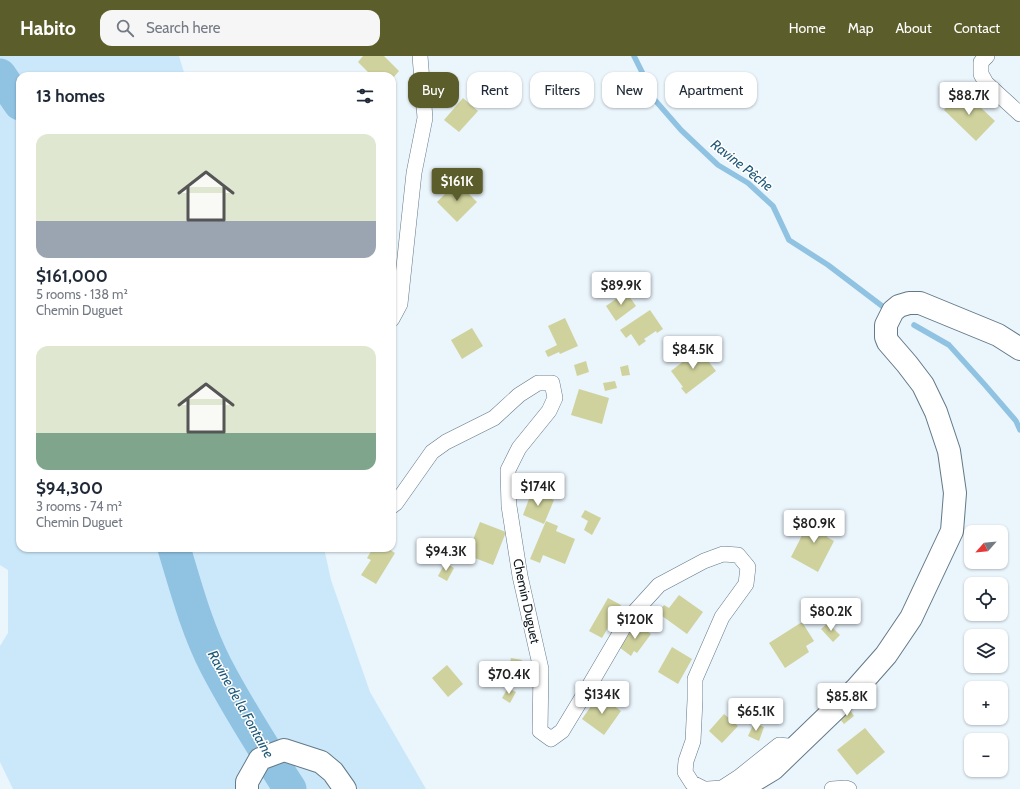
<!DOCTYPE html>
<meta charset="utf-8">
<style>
body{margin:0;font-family:Cabin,sans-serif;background:#f6f6f7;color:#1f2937;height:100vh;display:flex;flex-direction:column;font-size:15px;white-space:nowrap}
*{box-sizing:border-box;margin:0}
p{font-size:13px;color:#747a83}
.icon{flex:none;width:22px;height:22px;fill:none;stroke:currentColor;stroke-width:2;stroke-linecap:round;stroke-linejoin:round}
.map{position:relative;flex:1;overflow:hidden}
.side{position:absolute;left:16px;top:16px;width:380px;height:480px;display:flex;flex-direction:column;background:#fff;border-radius:12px;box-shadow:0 1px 3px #0004}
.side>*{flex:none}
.guide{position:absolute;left:408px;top:16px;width:380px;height:36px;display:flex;gap:8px}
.needle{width:26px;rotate:243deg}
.controls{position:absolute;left:964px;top:469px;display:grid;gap:8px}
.controls a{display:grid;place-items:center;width:44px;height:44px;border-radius:8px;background:#fff;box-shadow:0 1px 3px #0004;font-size:20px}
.price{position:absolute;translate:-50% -34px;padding:0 9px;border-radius:4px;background:#fff;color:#222;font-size:13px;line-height:26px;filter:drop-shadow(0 1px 2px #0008)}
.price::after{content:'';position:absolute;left:50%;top:24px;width:12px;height:9px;margin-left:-6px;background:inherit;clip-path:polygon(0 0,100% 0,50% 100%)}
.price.current{background:#5b5d2a;color:#fff}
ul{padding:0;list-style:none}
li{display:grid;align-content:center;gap:8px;height:212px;padding:0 20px}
li span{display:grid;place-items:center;height:124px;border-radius:12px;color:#555}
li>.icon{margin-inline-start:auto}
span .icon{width:72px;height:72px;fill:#fffc;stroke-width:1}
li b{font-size:17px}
h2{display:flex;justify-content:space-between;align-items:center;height:48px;padding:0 20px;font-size:17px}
.pill{padding:0 14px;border-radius:12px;background:#fff;box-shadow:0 1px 3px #0004;font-size:14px;line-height:36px}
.pill.current{background:#5b5d2a;color:#fff}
header{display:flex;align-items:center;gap:24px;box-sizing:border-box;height:56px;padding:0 20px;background:#5b5d2a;color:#fff}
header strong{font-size:19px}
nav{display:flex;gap:22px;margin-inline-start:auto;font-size:14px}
.search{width:280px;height:36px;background:#f6f6f7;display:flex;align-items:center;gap:10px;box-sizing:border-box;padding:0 14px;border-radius:12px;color:#747a83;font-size:15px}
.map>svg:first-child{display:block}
.green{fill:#cbe8fb}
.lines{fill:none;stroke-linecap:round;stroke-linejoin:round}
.stream{stroke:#90c2e2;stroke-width:5.5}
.river{stroke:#90c2e2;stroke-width:33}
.building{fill:#cfd29d}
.street-casing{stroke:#627988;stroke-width:16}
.secondary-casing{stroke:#627988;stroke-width:24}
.street{stroke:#fff;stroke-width:15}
.secondary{stroke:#fff;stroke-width:22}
.labels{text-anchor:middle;stroke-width:3;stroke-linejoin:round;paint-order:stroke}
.street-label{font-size:13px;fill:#0c151b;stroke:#fff}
.water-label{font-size:14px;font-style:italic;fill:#1f597a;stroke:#fff}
</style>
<header>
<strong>Habito</strong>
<div class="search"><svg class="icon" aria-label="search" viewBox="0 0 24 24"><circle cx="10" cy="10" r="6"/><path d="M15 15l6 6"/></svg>Search here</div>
<nav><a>Home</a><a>Map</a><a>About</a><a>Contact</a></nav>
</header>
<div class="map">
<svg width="1020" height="733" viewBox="0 0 1020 733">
<rect width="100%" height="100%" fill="#eaf5fc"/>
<path class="green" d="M 0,0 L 179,0 L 185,20 L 20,20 L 20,492 L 324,492 L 331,524 L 370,636 L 426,733 L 13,733 L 0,706 L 0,590 L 8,577 L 8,514 L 0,509 Z"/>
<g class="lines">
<path class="stream" d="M 634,0 L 644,20 L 654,43 L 681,74 L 718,109 L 748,127 L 773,150 L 789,184 L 828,209 L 886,253
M 914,269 L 949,289 L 985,329 L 1016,365 L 1020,374"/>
<path class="river" d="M 0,19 L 20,48
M 174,492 C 186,532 197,573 216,610 C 238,652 264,693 290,733"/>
</g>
<path class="building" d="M 363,0 L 384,0 L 399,15 L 392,23 L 392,20 L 372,20 L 358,6 Z
M 962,34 L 995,65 L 976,85 L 944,54 Z
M 463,42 L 478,55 L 459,76 L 444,64 Z
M 457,126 L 477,146 L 457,166 L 437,146 Z
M 626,236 L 636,250 L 616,265 L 606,250 Z
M 650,254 L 663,273 L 657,277 L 656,275 L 644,283 L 646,285 L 639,290 L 631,278 L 626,282 L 620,274 Z
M 565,262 L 578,290 L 560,298 L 559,296 L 548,301 L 545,295 L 557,289 L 548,270 Z
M 472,272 L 483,290 L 462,303 L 451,284 Z
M 695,288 L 716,315 L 686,338 L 681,332 L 683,331 L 671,315 L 689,301 L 685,296 Z
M 586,305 L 589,316 L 577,320 L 574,309 Z
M 628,309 L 630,319 L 622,320 L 620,311 Z
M 615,325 L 617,332 L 605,335 L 603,327 Z
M 579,333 L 609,342 L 602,368 L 571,359 Z
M 532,435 L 554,444 L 544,468 L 523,459 Z
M 585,454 L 601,462 L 592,479 L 584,474 L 588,465 L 581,461 Z
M 813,458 L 833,469 L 827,481 L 834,485 L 818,516 L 791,501 Z
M 546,465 L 558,470 L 556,475 L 575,483 L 565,508 L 543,499 L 540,507 L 530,503 Z
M 480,466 L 506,476 L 493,509 L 467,499 Z
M 373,492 L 377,492 L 380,494 L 382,492 L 387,492 L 395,497 L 376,528 L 361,519 L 371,504 L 367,502 Z
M 445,507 L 454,512 L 447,525 L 438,520 Z
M 679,539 L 703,556 L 687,578 L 658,557 L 664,549 L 669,552 Z
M 608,542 L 621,549 L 602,582 L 589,575 Z
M 802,566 L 814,585 L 806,590 L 809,596 L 785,612 L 769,587 Z
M 828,567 L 840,579 L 833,586 L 821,573 Z
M 637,568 L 651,578 L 637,597 L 634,595 L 631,600 L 619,591 Z
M 672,591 L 692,603 L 678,628 L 658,616 Z
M 511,602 L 522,604 L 517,626 L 507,624 Z
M 447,609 L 463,628 L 448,641 L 432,622 Z
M 508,632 L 516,636 L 510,647 L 502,642 Z
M 599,639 L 621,655 L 604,679 L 582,663 Z
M 850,654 L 854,660 L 844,668 L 839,662 Z
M 724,658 L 738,670 L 722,687 L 709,675 Z
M 754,667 L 764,671 L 759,685 L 748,680 Z
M 865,672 L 885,696 L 857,719 L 837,694 Z"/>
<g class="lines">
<g class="street-casing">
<path id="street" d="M 987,0 L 981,6 L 981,18 L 986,27 L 1020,58
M 392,263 L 400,248 L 414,117 L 425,62 L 420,0
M 392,450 L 396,447 L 432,396 L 446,386 L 494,362 L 519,339 L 538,327 L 552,327 L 555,342 L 549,355 L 519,392 L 508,414 L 509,450 L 520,520 L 541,613 L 540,675 L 551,683 L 562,675 L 588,632 L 629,562 L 659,529 L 704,505 L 723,498 L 738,499 L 748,511 L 746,528 L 722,561 L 695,623 L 695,644 L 693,685 L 686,705 L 685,716 L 692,727 L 704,733
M 708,733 L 722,732 L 739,721 L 779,689 L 796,691
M 832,733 L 846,732 L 849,733"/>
</g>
<g class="secondary-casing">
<path id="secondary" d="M 247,733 L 247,726 L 260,703 L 284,694 L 321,706 L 333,716 L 345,733
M 740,733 L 773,713 L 856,633 L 886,599 L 911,562 L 952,475 L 955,437 L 949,395 L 936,356 L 923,329 L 907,308 L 888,286 L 886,281 L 886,269 L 893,255 L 899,250 L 909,247 L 920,247 L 998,279 L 1020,293"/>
</g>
<use href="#street" class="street"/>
<use href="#secondary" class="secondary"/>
</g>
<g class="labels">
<g class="street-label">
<text transform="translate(527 545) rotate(78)" y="5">Chemin Duguet</text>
</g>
<g class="water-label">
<text transform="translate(742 109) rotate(38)" y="5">Ravine Pêche</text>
<text transform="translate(241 648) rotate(61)" y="5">Ravine de la Fontaine</text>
</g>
</g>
</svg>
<div class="controls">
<a><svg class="needle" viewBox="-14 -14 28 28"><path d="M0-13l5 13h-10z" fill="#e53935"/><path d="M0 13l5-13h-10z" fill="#747a83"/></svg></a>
<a><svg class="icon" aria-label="locate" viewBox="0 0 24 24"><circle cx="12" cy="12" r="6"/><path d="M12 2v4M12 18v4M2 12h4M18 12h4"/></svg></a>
<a><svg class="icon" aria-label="layers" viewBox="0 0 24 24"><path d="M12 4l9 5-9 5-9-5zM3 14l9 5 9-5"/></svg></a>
<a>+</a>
<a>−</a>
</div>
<b class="price" style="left:969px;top:60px">$88.7K</b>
<b class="price current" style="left:457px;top:146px">$161K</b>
<b class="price" style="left:621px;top:250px">$89.9K</b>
<b class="price" style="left:693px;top:314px">$84.5K</b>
<b class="price" style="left:538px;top:451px">$174K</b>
<b class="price" style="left:814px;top:488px">$80.9K</b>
<b class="price" style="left:446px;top:516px">$94.3K</b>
<b class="price" style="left:831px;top:576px">$80.2K</b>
<b class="price" style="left:635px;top:584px">$120K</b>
<b class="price" style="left:509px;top:639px">$70.4K</b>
<b class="price" style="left:602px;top:659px">$134K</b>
<b class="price" style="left:847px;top:661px">$85.8K</b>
<b class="price" style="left:756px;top:676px">$65.1K</b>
<div class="guide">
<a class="pill current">Buy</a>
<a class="pill">Rent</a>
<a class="pill">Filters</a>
<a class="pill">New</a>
<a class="pill">Apartment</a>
</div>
<section class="side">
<h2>13 homes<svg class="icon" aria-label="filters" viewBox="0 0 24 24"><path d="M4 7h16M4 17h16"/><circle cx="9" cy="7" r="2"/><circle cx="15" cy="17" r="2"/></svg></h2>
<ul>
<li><span style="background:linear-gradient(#dfe7d0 70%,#9aa5b1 0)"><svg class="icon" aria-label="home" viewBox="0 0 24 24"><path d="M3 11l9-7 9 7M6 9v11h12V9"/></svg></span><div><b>$161,000</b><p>5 rooms · 138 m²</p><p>Chemin Duguet</p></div></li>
<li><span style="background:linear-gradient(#dfe7d0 70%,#7fa58c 0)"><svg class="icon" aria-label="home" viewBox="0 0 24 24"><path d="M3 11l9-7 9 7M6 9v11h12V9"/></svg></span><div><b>$94,300</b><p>3 rooms · 74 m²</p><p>Chemin Duguet</p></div></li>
</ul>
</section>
</div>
